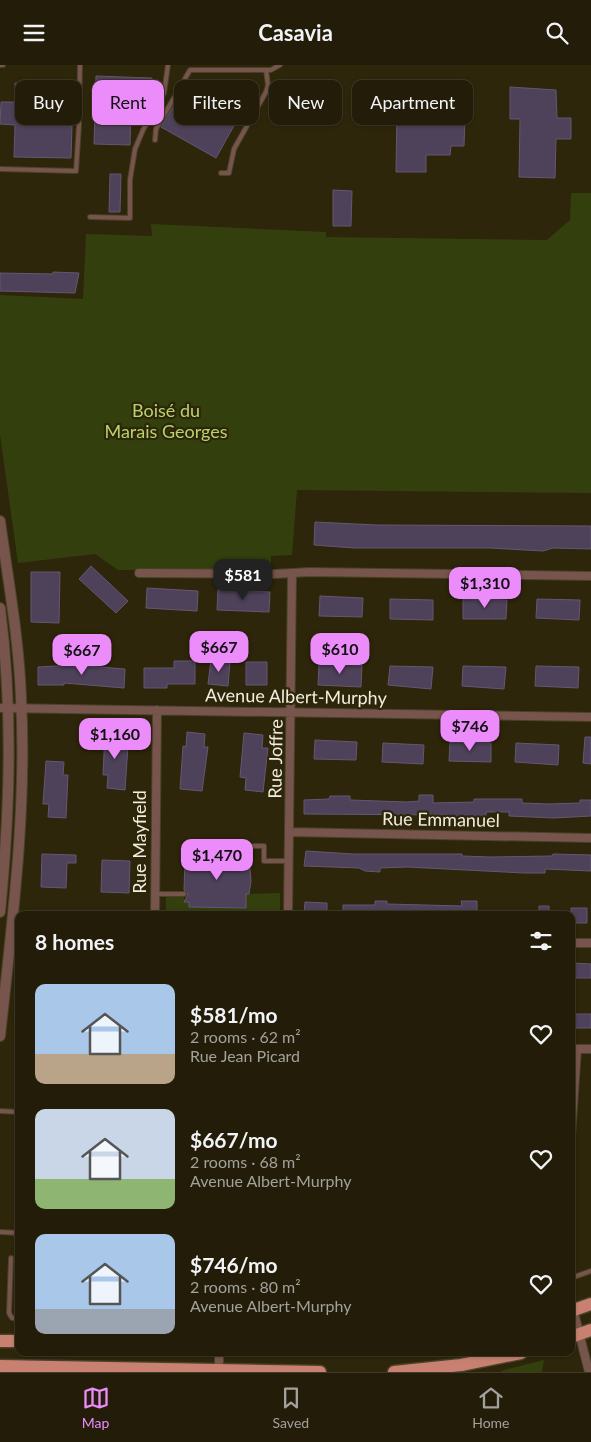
<!DOCTYPE html>
<meta charset="utf-8">
<style>
body{margin:0;font-family:Lato,sans-serif;background:#2a2512;color:#f1f3f6;height:100vh;display:flex;flex-direction:column;font-size:19px;white-space:nowrap}
*{box-sizing:border-box;margin:0}
p{font-size:16px;color:#a2a19c}
.icon{flex:none;width:28px;height:28px;fill:none;stroke:currentColor;stroke-width:2;stroke-linecap:round;stroke-linejoin:round}
.map{position:relative;flex:1;overflow:hidden}
.drawer{position:absolute;left:15px;top:846px;width:560px;height:445px;display:flex;flex-direction:column;background:#221c08;border-radius:10px;box-shadow:0 1px 4px #0004,0 0 0 1px #3f3a29}
.drawer>*{flex:none}
.hud{position:absolute;left:15px;top:15px;width:561px;height:45px;display:flex;gap:10px}
.price{position:absolute;translate:-50% -42px;padding:0 11px;border-radius:10px;background:#ec8cfb;color:#111;font-size:16px;line-height:32px;filter:drop-shadow(0 1px 2px #0008)}
.price::after{content:'';position:absolute;left:50%;top:30px;width:15px;height:11px;margin-left:-8px;background:inherit;clip-path:polygon(0 0,100% 0,50% 100%)}
.price.current{background:#222;color:#fff}
ul{padding:0;list-style:none}
li{display:flex;align-items:center;gap:15px;height:125px;padding:0 20px}
li span{display:grid;place-items:center;flex:none;width:140px;height:100px;border-radius:10px;color:#555}
li>.icon{margin-inline-start:auto}
span .icon{width:60px;height:60px;fill:#fffc;stroke-width:1}
li b{font-size:21px}
h2{display:flex;justify-content:space-between;align-items:center;height:60px;padding:0 20px;font-size:21px}
.pill{padding:0 18px;border-radius:10px;background:#221c08;box-shadow:0 1px 4px #0004,0 0 0 1px #3f3a29;font-size:18px;line-height:45px}
.pill.current{background:#ec8cfb;color:#111}
header{display:flex;justify-content:space-between;align-items:center;height:65px;padding:0 20px;background:#221c08;font-size:22px;font-weight:700}
.tabs{display:flex;justify-content:space-around;align-items:center;height:70px;border-top:1px solid #3f3a29;background:#221c08;font-size:14px;color:#a2a19c}
.tabs a{display:grid;justify-items:center;gap:2px}
.tabs .current{color:#ec8cfb}
.map>svg:first-child{display:block}
.green{fill:#33400d}
.building{fill:#4e415a;stroke:#655771}
.lines{fill:none;stroke-linecap:round;stroke-linejoin:round}
.service-casing{stroke:#494228;stroke-width:6}
.minor-casing{stroke:#494228;stroke-width:10}
.tertiary-casing{stroke:#494228;stroke-width:12}
.primary-casing{stroke:#494228;stroke-width:15}
.service{stroke:#77554c;stroke-width:4}
.minor{stroke:#77554c;stroke-width:8}
.tertiary{stroke:#77554c;stroke-width:10}
.primary{stroke:#c88170;stroke-width:12}
.labels{text-anchor:middle;stroke-width:4.5;stroke-linejoin:round;paint-order:stroke}
.park-label{font-size:18px;fill:#b6d469;stroke:#2d260a}
.street-label{font-size:18px;fill:#f2eede;stroke:#2d260a}
</style>
<header><svg class="icon" aria-label="menu" viewBox="0 0 24 24"><path d="M4 6h16M4 12h16M4 18h16"/></svg>Casavia<svg class="icon" aria-label="search" viewBox="0 0 24 24"><circle cx="10" cy="10" r="6"/><path d="M15 15l6 6"/></svg></header>
<div class="map">
<svg width="591" height="1307" viewBox="0 0 591 1307">
<rect width="100%" height="100%" fill="#2d260a"/>
<path class="green" d="M 571,128 L 591,128 L 591,428 L 297,425 L 292,490 L 271,491 L 271,506 L 118,505 L 95,489 L 18,498 L 0,370 L 0,230 L 83,234 L 86,169 L 152,171 L 151,159 L 326,167 L 326,172 L 547,175 L 570,155 Z
M 249,829 L 280,828 L 280,850 L 166,850 L 166,832 L 184,832 L 184,837 L 189,837 L 189,842 L 245,843 L 246,829 Z
M 544,1295 L 542,1307 L 500,1307 L 504,1305 Z"/>
<path class="building" d="M 96,11 L 152,13 L 152,41 L 131,40 L 130,80 L 94,79 Z
M 393,16 L 457,17 L 457,41 L 468,49 L 465,53 L 464,81 L 451,81 L 450,90 L 426,90 L 426,107 L 396,107 L 397,45 L 390,45 Z
M 15,18 L 76,21 L 76,35 L 57,35 L 57,60 L 72,61 L 71,93 L 14,92 L 15,60 L 0,59 L 1,37 L 15,37 Z
M 187,18 L 257,19 L 216,93 L 161,62 Z
M 510,22 L 556,25 L 557,53 L 571,53 L 571,74 L 556,74 L 555,113 L 519,112 L 520,54 L 510,54 Z
M 110,109 L 121,109 L 120,147 L 109,147 Z
M 333,125 L 352,126 L 351,161 L 333,161 Z
M 53,207 L 79,208 L 75,228 L 0,226 L 0,208 L 53,209 Z
M 315,457 L 377,460 L 591,461 L 591,484 L 553,483 L 543,486 L 490,483 L 354,483 L 314,480 Z
M 91,501 L 128,536 L 116,548 L 79,514 Z
M 31,507 L 60,507 L 59,558 L 31,557 Z
M 147,523 L 198,526 L 197,546 L 146,543 Z
M 218,524 L 270,527 L 269,547 L 217,545 Z
M 320,531 L 363,533 L 362,552 L 319,551 Z
M 390,534 L 433,535 L 433,555 L 390,554 Z
M 463,534 L 507,535 L 506,554 L 463,554 Z
M 537,534 L 580,535 L 579,555 L 536,553 Z
M 211,595 L 230,597 L 228,621 L 208,619 Z
M 174,596 L 195,596 L 195,619 L 167,619 L 167,623 L 144,623 L 144,603 L 174,603 Z
M 246,597 L 267,597 L 267,620 L 246,620 Z
M 319,599 L 362,600 L 361,622 L 318,620 Z
M 74,600 L 125,604 L 124,623 L 64,618 L 64,620 L 38,620 L 38,602 Z
M 390,601 L 433,602 L 431,624 L 388,620 Z
M 463,601 L 506,602 L 504,624 L 462,621 Z
M 536,601 L 579,602 L 578,623 L 535,621 Z
M 105,666 L 125,668 L 124,681 L 128,681 L 125,725 L 107,723 L 108,710 L 103,710 Z
M 187,667 L 205,669 L 204,682 L 208,682 L 202,726 L 180,724 L 183,681 L 186,682 Z
M 244,668 L 263,670 L 262,683 L 268,683 L 263,727 L 245,725 L 246,713 L 240,712 Z
M 585,672 L 591,672 L 591,699 L 583,698 Z
M 315,675 L 357,677 L 356,695 L 314,694 Z
M 450,677 L 491,678 L 491,697 L 449,696 Z
M 383,678 L 424,680 L 423,699 L 382,697 Z
M 516,678 L 559,680 L 558,700 L 515,697 Z
M 46,696 L 64,697 L 63,710 L 68,710 L 66,753 L 48,752 L 49,739 L 43,739 Z
M 419,730 L 433,730 L 433,738 L 474,737 L 474,734 L 522,734 L 522,738 L 548,739 L 580,738 L 580,735 L 591,735 L 591,751 L 554,753 L 509,751 L 509,747 L 486,747 L 486,751 L 448,752 L 448,750 L 304,749 L 304,735 L 329,734 L 330,731 L 350,731 L 350,735 L 407,737 L 419,736 Z
M 306,786 L 353,789 L 462,789 L 462,791 L 490,792 L 552,791 L 553,789 L 591,790 L 591,806 L 545,804 L 545,808 L 524,808 L 407,802 L 380,803 L 380,807 L 365,806 L 359,803 L 304,801 Z
M 42,789 L 76,790 L 76,798 L 67,798 L 66,823 L 41,822 Z
M 190,790 L 246,790 L 246,804 L 250,804 L 251,816 L 249,829 L 246,829 L 246,843 L 189,842 L 189,837 L 184,837 L 188,829 L 184,825 L 185,794 L 190,794 Z
M 102,795 L 130,796 L 129,828 L 101,827 Z
M 375,836 L 387,836 L 387,839 L 462,841 L 461,836 L 477,836 L 477,850 L 343,850 L 343,840 L 375,840 Z
M 305,837 L 327,838 L 327,850 L 304,850 Z
M 539,841 L 549,841 L 549,850 L 539,850 Z
M 571,843 L 587,843 L 587,858 L 571,858 Z
M 571,898 L 591,899 L 591,913 L 571,913 Z
M 571,949 L 591,949 L 591,963 L 571,963 Z"/>
<g class="lines">
<g class="service-casing">
<path id="service" d="M 0,0 L 3,0
M 155,75 L 156,64 L 190,5 L 271,5 L 280,0
M 0,104 L 76,106 L 79,60 L 80,0
M 221,108 L 229,108 L 234,84 L 266,27 L 268,20 L 266,5
M 90,152 L 130,153 L 130,115 L 135,84 L 143,65 L 164,28 L 168,0
M 253,781 L 264,781 L 264,796 L 288,796
M 155,829 L 184,829
M 0,1046 L 19,1047
M 19,1113 L 19,1119
M 0,1167 L 19,1168
M 11,1193 L 9,1248 L 12,1253 L 19,1254
M 571,1213 L 591,1206"/>
</g>
<g class="minor-casing">
<path id="minor" d="M 139,508 L 274,509 L 309,507 L 591,511
M 0,643 L 591,652
M 290,767 L 591,773
M 155,850 L 157,645
M 288,850 L 292,508
M 571,878 L 591,878
M 571,984 L 591,984
M 571,1071 L 577,984
M 571,1236 L 589,1307
M 219,1288 L 219,1307"/>
</g>
<g class="tertiary-casing">
<path id="tertiary" d="M 0,456 C 8,515 19,574 21,633 C 27,746 12,859 0,971
M 0,543 C 13,645 10,745 0,847"/>
</g>
<g class="primary-casing">
<path id="primary" d="M 571,1246 L 591,1239
M 571,1272 L 591,1265
M 0,1276 L 19,1276
M 0,1301 L 320,1307
M 394,1307 L 461,1300 L 521,1288"/>
</g>
<use href="#service" class="service"/>
<use href="#minor" class="minor"/>
<use href="#tertiary" class="tertiary"/>
<use href="#primary" class="primary"/>
</g>
<g class="labels">
<g class="park-label">
<text x="166" y="352">Boisé du<tspan x="166" dy="21">Marais Georges</tspan></text>
</g>
<g class="street-label">
<text transform="translate(296 632) rotate(1)" y="6">Avenue Albert-Murphy</text>
<text transform="translate(276 694) rotate(-89)" y="6">Rue Joffre</text>
<text transform="translate(441 755) rotate(1)" y="6">Rue Emmanuel</text>
<text transform="translate(140 777) rotate(-90)" y="6">Rue Mayfield</text>
</g>
</g>
</svg>
<b class="price current" style="left:243px;top:536px">$581</b>
<b class="price" style="left:485px;top:544px">$1,310</b>
<b class="price" style="left:219px;top:608px">$667</b>
<b class="price" style="left:340px;top:610px">$610</b>
<b class="price" style="left:82px;top:611px">$667</b>
<b class="price" style="left:470px;top:687px">$746</b>
<b class="price" style="left:115px;top:695px">$1,160</b>
<b class="price" style="left:217px;top:816px">$1,470</b>
<div class="hud">
<a class="pill">Buy</a>
<a class="pill current">Rent</a>
<a class="pill">Filters</a>
<a class="pill">New</a>
<a class="pill">Apartment</a>
</div>
<section class="drawer">
<h2>8 homes<svg class="icon" aria-label="filters" viewBox="0 0 24 24"><path d="M4 7h16M4 17h16"/><circle cx="9" cy="7" r="2"/><circle cx="15" cy="17" r="2"/></svg></h2>
<ul>
<li><span style="background:linear-gradient(#a9c7e8 70%,#b9a48a 0)"><svg class="icon" aria-label="home" viewBox="0 0 24 24"><path d="M3 11l9-7 9 7M6 9v11h12V9"/></svg></span><div><b>$581/mo</b><p>2 rooms · 62 m²</p><p>Rue Jean Picard</p></div><svg class="icon" aria-label="heart" viewBox="0 0 24 24"><path d="M12 20l-8-8c-3-5 5-10 8-4 3-6 11-1 8 4z"/></svg></li>
<li><span style="background:linear-gradient(#c9d6e8 70%,#8fb573 0)"><svg class="icon" aria-label="home" viewBox="0 0 24 24"><path d="M3 11l9-7 9 7M6 9v11h12V9"/></svg></span><div><b>$667/mo</b><p>2 rooms · 68 m²</p><p>Avenue Albert-Murphy</p></div><svg class="icon" aria-label="heart" viewBox="0 0 24 24"><path d="M12 20l-8-8c-3-5 5-10 8-4 3-6 11-1 8 4z"/></svg></li>
<li><span style="background:linear-gradient(#a9c7e8 75%,#9aa5b1 0)"><svg class="icon" aria-label="home" viewBox="0 0 24 24"><path d="M3 11l9-7 9 7M6 9v11h12V9"/></svg></span><div><b>$746/mo</b><p>2 rooms · 80 m²</p><p>Avenue Albert-Murphy</p></div><svg class="icon" aria-label="heart" viewBox="0 0 24 24"><path d="M12 20l-8-8c-3-5 5-10 8-4 3-6 11-1 8 4z"/></svg></li>
</ul>
</section>
</div>
<nav class="tabs">
<a class="current"><svg class="icon" aria-label="map" viewBox="0 0 24 24"><path d="M3 6l6-2 6 2 6-2v14l-6 2-6-2-6 2zM9 4v14M15 6v14"/></svg>Map</a>
<a><svg class="icon" aria-label="saved" viewBox="0 0 24 24"><path d="M7 4h10v16l-5-4-5 4z"/></svg>Saved</a>
<a><svg class="icon" aria-label="home" viewBox="0 0 24 24"><path d="M3 11l9-7 9 7M6 9v11h12V9"/></svg>Home</a>
</nav>
